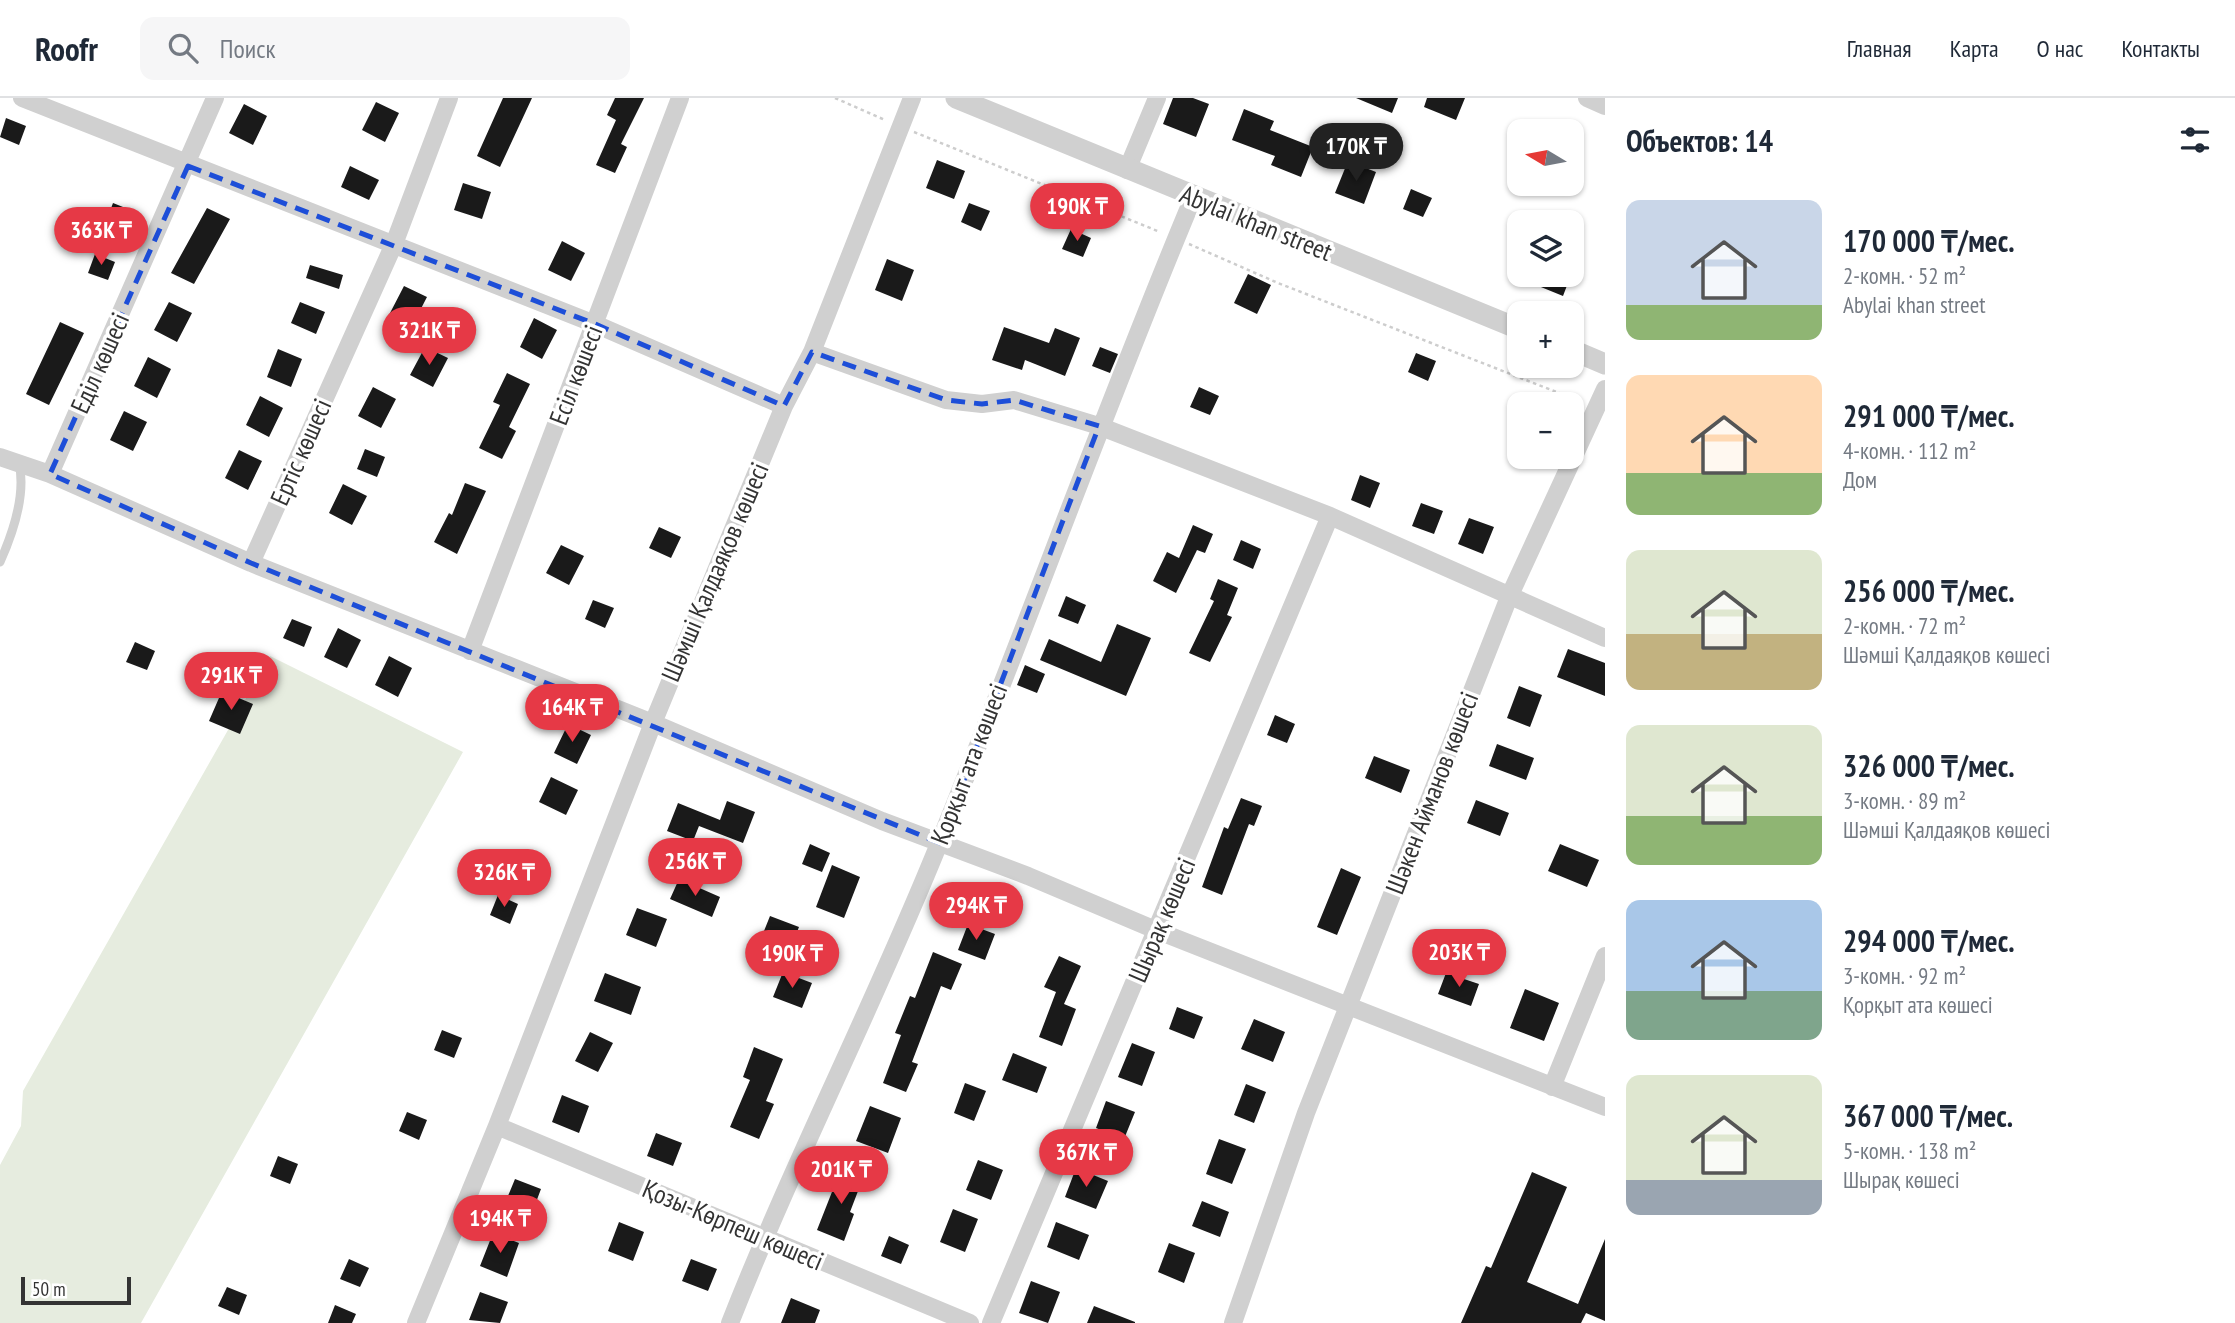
<!DOCTYPE html>
<html lang="ru">
<meta charset="utf-8">
<style>
body{margin:0;font-family:"PT Sans Narrow",sans-serif;background:#f6f6f7;color:#1f2937;height:100vh;display:flex;flex-direction:column;font-size:26px;white-space:nowrap}
*{box-sizing:border-box;margin:0}
p{font-size:23px;color:#747a83}
.icon{flex:none;width:38px;height:38px;fill:none;stroke:currentColor;stroke-width:2;stroke-linecap:round;stroke-linejoin:round}
.map{position:relative;flex:1;overflow:hidden}
.panel{display:flex;flex-direction:column;background:#fff;width:630px}
.panel>*{flex:none}
.needle{width:46px;rotate:280deg}
.controls{position:absolute;left:1507px;top:21px;display:grid;gap:14px}
.controls a{display:grid;place-items:center;width:77px;height:77px;border-radius:14px;background:#fff;box-shadow:0 2px 5px #0004;font-size:35px}
.scale{position:absolute;left:21px;bottom:18px;width:110px;box-sizing:border-box;padding-left:7px;border:4px solid #333;border-top:0;font-size:19px;line-height:24px;white-space:nowrap;color:#333;-webkit-text-stroke:5px #fff;paint-order:stroke}
.price{position:absolute;translate:-50% -60px;padding:0 16px;border-radius:24px;background:#e63946;color:#fff;font-size:23px;line-height:46px;filter:drop-shadow(0 2px 4px #0008)}
.price::after{content:'';position:absolute;left:50%;top:42px;width:21px;height:16px;margin-left:-10px;background:inherit;clip-path:polygon(0 0,100% 0,50% 100%)}
.price.active{background:#222;color:#fff}
ul{padding:0;list-style:none}
li{display:flex;align-items:center;gap:21px;height:175px;padding:0 21px}
li span{display:grid;place-items:center;flex:none;width:196px;height:140px;border-radius:14px;color:#555}
li>.icon{margin-inline-start:auto}
span .icon{width:84px;height:84px;fill:#fffc;stroke-width:1}
li b{font-size:30px}
h2{display:flex;justify-content:space-between;align-items:center;height:84px;padding:0 21px;font-size:30px}
header{display:flex;align-items:center;gap:42px;box-sizing:border-box;height:98px;padding:0 35px;background:#fff;border-bottom:2px solid #e0e1e3}
header strong{font-size:33px}
nav{display:flex;gap:38px;margin-inline-start:auto;font-size:24px}
.search{width:490px;height:63px;background:#f6f6f7;display:flex;align-items:center;gap:18px;box-sizing:border-box;padding:0 24px;border-radius:14px;color:#747a83;font-size:26px}
main{display:flex;flex:1;min-height:0}
.map>svg:first-child{display:block}
.green{fill:#e6ecdf}
.building{fill:#1a1a1a}
.lines{fill:none;stroke-linecap:round;stroke-linejoin:round}
.path{stroke:#cdcdcd;stroke-width:2.5;stroke-dasharray:3.5 3.5;stroke-linecap:butt}
.service{stroke:#d0d0d0;stroke-width:9}
.minor{stroke:#d0d0d0;stroke-width:18}
.tertiary{stroke:#d0d0d0;stroke-width:21}
.marked{fill:none;stroke:#1d4ed8;stroke-width:5;stroke-dasharray:14 9;stroke-linejoin:round}
.labels{text-anchor:middle;stroke-width:7;stroke-linejoin:round;paint-order:stroke}
.street-label{font-size:26px;fill:#333;stroke:#fff}
</style>
<header>
<strong>Roofr</strong>
<div class="search"><svg class="icon" aria-label="search" viewBox="0 0 24 24"><circle cx="10" cy="10" r="6"/><path d="M15 15l6 6"/></svg>Поиск</div>
<nav><a>Главная</a><a>Карта</a><a>О нас</a><a>Контакты</a></nav>
</header>
<main>
<div class="map">
<svg width="1605" height="1225" viewBox="0 0 1605 1225">
<rect width="100%" height="100%" fill="#fff"/>
<path class="green" d="M 270,558 L 463,654 L 141,1225 L 0,1225 L 0,1067 L 21,1028 L 23,993 Z"/>
<path class="building" d="M 503,0 L 532,0 L 500,69 L 477,58 Z
M 615,0 L 644,0 L 621,46 L 627,49 L 615,75 L 596,67 L 616,22 L 607,17 Z
M 1173,0 L 1193,0 L 1209,6 L 1196,39 L 1163,26 Z
M 1356,0 L 1398,0 L 1392,15 Z
M 1427,0 L 1465,0 L 1456,22 L 1424,9 Z
M 376,4 L 399,15 L 385,44 L 362,32 Z
M 244,6 L 267,18 L 253,47 L 229,35 Z
M 1244,11 L 1274,23 L 1270,32 L 1313,49 L 1301,79 L 1271,67 L 1275,58 L 1232,42 Z
M 6,20 L 26,28 L 19,47 L 0,39 Z
M 937,62 L 965,73 L 954,101 L 926,90 Z
M 1348,63 L 1376,74 L 1364,106 L 1335,95 Z
M 350,68 L 379,82 L 369,102 L 341,89 Z
M 463,85 L 491,94 L 482,121 L 454,112 Z
M 1411,91 L 1432,100 L 1423,119 L 1403,111 Z
M 113,105 L 133,113 L 126,132 L 106,124 Z
M 969,105 L 990,113 L 981,133 L 961,124 Z
M 207,110 L 230,121 L 194,186 L 171,175 Z
M 1071,131 L 1091,140 L 1083,159 L 1062,151 Z
M 562,143 L 585,155 L 571,183 L 548,172 Z
M 95,156 L 115,164 L 108,182 L 88,175 Z
M 887,161 L 914,172 L 902,203 L 875,192 Z
M 310,167 L 343,177 L 339,191 L 306,180 Z
M 1248,176 L 1271,187 L 1257,216 L 1234,205 Z
M 1540,177 L 1571,177 L 1563,198 L 1536,187 Z
M 404,188 L 427,199 L 412,228 L 389,217 Z
M 169,204 L 192,215 L 177,244 L 154,232 Z
M 300,204 L 325,214 L 316,236 L 291,225 Z
M 534,220 L 557,232 L 542,261 L 520,249 Z
M 60,224 L 84,235 L 49,307 L 26,296 Z
M 1004,229 L 1049,245 L 1055,230 L 1080,240 L 1065,278 L 1025,262 L 1022,272 L 992,262 Z
M 425,249 L 448,260 L 433,289 L 410,277 Z
M 1100,249 L 1118,256 L 1110,275 L 1092,268 Z
M 278,251 L 302,261 L 291,289 L 267,279 Z
M 1416,255 L 1436,263 L 1428,283 L 1408,274 Z
M 148,259 L 171,271 L 157,300 L 134,288 Z
M 507,275 L 530,286 L 509,329 L 516,333 L 502,361 L 479,350 L 500,307 L 493,304 Z
M 373,289 L 396,301 L 381,330 L 358,318 Z
M 1199,289 L 1219,298 L 1210,317 L 1190,309 Z
M 260,298 L 283,310 L 269,339 L 246,327 Z
M 124,313 L 147,324 L 133,353 L 110,342 Z
M 365,351 L 385,359 L 377,379 L 357,371 Z
M 239,352 L 262,363 L 248,392 L 225,380 Z
M 1360,377 L 1380,385 L 1370,410 L 1351,402 Z
M 465,385 L 486,393 L 457,456 L 434,444 L 449,415 L 452,417 Z
M 343,386 L 367,398 L 352,427 L 329,415 Z
M 1421,405 L 1443,413 L 1434,436 L 1412,428 Z
M 1469,420 L 1494,429 L 1483,456 L 1458,446 Z
M 1193,427 L 1213,436 L 1205,455 L 1197,452 L 1176,495 L 1153,483 L 1167,454 L 1179,460 Z
M 659,429 L 681,439 L 671,460 L 649,450 Z
M 1241,442 L 1261,451 L 1253,471 L 1233,462 Z
M 561,447 L 584,458 L 569,487 L 546,475 Z
M 1218,481 L 1238,490 L 1227,517 L 1232,519 L 1210,564 L 1189,555 L 1214,503 L 1210,501 Z
M 1066,498 L 1086,507 L 1078,526 L 1058,518 Z
M 593,502 L 614,510 L 605,530 L 585,521 Z
M 292,521 L 312,529 L 304,549 L 283,540 Z
M 1117,526 L 1151,540 L 1126,598 L 1040,562 L 1049,541 L 1101,564 Z
M 338,530 L 361,542 L 347,570 L 324,559 Z
M 135,544 L 155,553 L 147,572 L 126,564 Z
M 1568,551 L 1605,565 L 1605,598 L 1557,579 Z
M 389,558 L 412,570 L 398,599 L 375,587 Z
M 1025,567 L 1045,576 L 1037,595 L 1017,587 Z
M 1519,588 L 1542,597 L 1530,629 L 1507,620 Z
M 222,593 L 253,606 L 240,636 L 209,623 Z
M 1275,617 L 1295,626 L 1287,645 L 1267,637 Z
M 568,626 L 591,637 L 577,666 L 554,655 Z
M 1497,646 L 1534,660 L 1526,682 L 1489,668 Z
M 1374,658 L 1410,672 L 1401,695 L 1365,680 Z
M 551,679 L 578,692 L 566,717 L 539,704 Z
M 1241,700 L 1262,708 L 1254,728 L 1249,726 L 1222,797 L 1202,789 L 1224,729 L 1228,731 Z
M 1476,702 L 1509,715 L 1500,738 L 1467,725 Z
M 727,703 L 755,714 L 743,745 L 699,728 L 693,743 L 667,733 L 678,705 L 720,722 Z
M 810,746 L 830,755 L 822,774 L 802,766 Z
M 1560,746 L 1599,762 L 1587,789 L 1548,773 Z
M 832,767 L 860,779 L 844,820 L 816,809 Z
M 1341,770 L 1361,779 L 1337,837 L 1317,829 Z
M 679,781 L 720,799 L 712,819 L 670,801 Z
M 498,797 L 518,806 L 510,826 L 490,817 Z
M 637,810 L 667,821 L 656,849 L 626,837 Z
M 770,818 L 799,829 L 789,854 L 760,843 Z
M 968,826 L 995,836 L 985,862 L 958,852 Z
M 933,854 L 962,866 L 951,892 L 941,888 L 912,964 L 918,966 L 906,994 L 883,985 L 901,937 L 895,935 L 910,898 L 915,900 Z
M 1059,858 L 1081,868 L 1064,906 L 1076,911 L 1062,948 L 1039,939 L 1056,894 L 1044,889 Z
M 783,874 L 812,885 L 802,910 L 773,899 Z
M 605,875 L 641,889 L 631,917 L 594,903 Z
M 1446,875 L 1479,886 L 1471,908 L 1438,896 Z
M 1525,891 L 1559,905 L 1544,943 L 1510,930 Z
M 1177,909 L 1203,919 L 1194,941 L 1169,931 Z
M 1254,921 L 1285,934 L 1273,964 L 1241,951 Z
M 442,932 L 462,940 L 454,960 L 434,952 Z
M 590,934 L 613,945 L 598,974 L 575,963 Z
M 1132,945 L 1155,954 L 1142,988 L 1118,979 Z
M 754,949 L 783,961 L 766,1003 L 774,1006 L 759,1041 L 730,1029 L 750,982 L 743,979 Z
M 1013,955 L 1047,969 L 1037,995 L 1002,982 Z
M 965,985 L 986,993 L 974,1023 L 954,1015 Z
M 1246,986 L 1266,994 L 1254,1025 L 1234,1017 Z
M 562,997 L 589,1008 L 579,1035 L 552,1024 Z
M 1106,1003 L 1135,1014 L 1124,1041 L 1096,1030 Z
M 870,1008 L 901,1020 L 888,1055 L 856,1043 Z
M 407,1014 L 427,1022 L 419,1042 L 399,1033 Z
M 656,1035 L 682,1045 L 673,1068 L 647,1058 Z
M 1219,1041 L 1246,1051 L 1232,1086 L 1206,1076 Z
M 278,1058 L 298,1066 L 290,1086 L 270,1078 Z
M 978,1062 L 1003,1072 L 991,1102 L 966,1092 Z
M 1076,1070 L 1108,1083 L 1096,1111 L 1065,1099 Z
M 841,1071 L 863,1080 L 850,1114 L 854,1116 L 844,1143 L 817,1132 Z
M 1532,1074 L 1567,1089 L 1527,1184 L 1578,1206 L 1605,1141 L 1605,1223 L 1586,1215 L 1581,1225 L 1461,1225 L 1486,1168 L 1491,1170 Z
M 515,1081 L 541,1091 L 530,1120 L 503,1110 Z
M 1202,1103 L 1229,1114 L 1220,1139 L 1192,1128 Z
M 953,1111 L 978,1121 L 965,1154 L 940,1144 Z
M 619,1124 L 644,1134 L 633,1163 L 608,1153 Z
M 1056,1124 L 1089,1137 L 1079,1162 L 1047,1149 Z
M 493,1135 L 519,1145 L 507,1179 L 480,1168 Z
M 889,1138 L 909,1147 L 901,1166 L 881,1158 Z
M 1169,1145 L 1195,1155 L 1184,1185 L 1158,1174 Z
M 349,1161 L 369,1170 L 360,1189 L 340,1181 Z
M 691,1161 L 717,1171 L 708,1193 L 682,1183 Z
M 1031,1183 L 1060,1194 L 1048,1225 L 1019,1215 Z
M 227,1189 L 247,1197 L 239,1217 L 218,1208 Z
M 480,1194 L 508,1204 L 500,1225 L 469,1222 Z
M 791,1200 L 820,1212 L 815,1225 L 781,1225 Z
M 335,1207 L 356,1216 L 352,1225 L 328,1225 Z
M 1094,1208 L 1135,1224 L 1135,1225 L 1087,1225 Z"/>
<g class="lines">
<path class="path" d="M 835,0 L 885,22
M 914,34 L 1160,134
M 1189,146 L 1278,185 L 1582,304"/>
<path class="service" d="M 0,464 C 13,435 26,396 19,365"/>
<path class="minor" d="M 22,0 L 595,226 L 784,308
M 1587,0 L 1605,8
M 1127,72 L 1157,0
M 812,254 L 946,302 L 982,306 L 1014,302 L 1099,328 L 1330,418 L 1605,540
M 0,359 L 50,376 L 251,465 L 394,146 L 449,0
M 50,376 L 215,0
M 251,465 L 653,625 L 882,723 L 1028,778 L 1158,833 L 1605,1009
M 470,553 L 680,0
M 1552,989 L 1605,858
M 497,1028 L 970,1225
M 416,1225 L 497,1028 L 653,625 L 784,308 L 812,254 L 912,0
M 730,1225 C 794,1062 875,905 940,743 C 1027,529 1104,312 1193,100
M 991,1225 L 1330,418
M 1233,1225 L 1306,1015 L 1509,499 L 1605,291"/>
<path class="tertiary" d="M 956,0 L 1519,231
M 1572,252 L 1605,266"/>
</g>
<path class="marked" d="M 188,68 L 595,226 L 784,308 L 812,254 L 946,302 L 982,306 L 1014,302 L 1099,328 L 940,745 L 251,465 L 50,376 Z"/>
<g class="labels">
<g class="street-label">
<text transform="translate(1256 125) rotate(22)" y="9">Abylai khan street</text>
<text transform="translate(100 265) rotate(-66)" y="9">Еділ көшесі</text>
<text transform="translate(576 277) rotate(-69)" y="9">Есіл көшесі</text>
<text transform="translate(301 354) rotate(-66)" y="9">Ертіс көшесі</text>
<text transform="translate(715 474) rotate(-67)" y="9">Шәмші Қалдаяқов көшесі</text>
<text transform="translate(969 666) rotate(-69)" y="9">Қорқыт ата көшесі</text>
<text transform="translate(1432 695) rotate(-69)" y="9">Шәкен Айманов көшесі</text>
<text transform="translate(1162 822) rotate(-67)" y="9">Шырақ көшесі</text>
<text transform="translate(733 1127) rotate(23)" y="9">Қозы-Көрпеш көшесі</text>
</g>
</g>
</svg>
<div class="controls">
<a><svg class="needle" viewBox="-14 -14 28 28"><path d="M0-13l5 13h-10z" fill="#e53935"/><path d="M0 13l5-13h-10z" fill="#747a83"/></svg></a>
<a><svg class="icon" aria-label="layers" viewBox="0 0 24 24"><path d="M12 4l9 5-9 5-9-5zM3 14l9 5 9-5"/></svg></a>
<a>+</a>
<a>−</a>
</div>
<div class="scale">50 m</div>
<b class="price active" style="left:1356px;top:85px">170K ₸</b>
<b class="price" style="left:1077px;top:145px">190K ₸</b>
<b class="price" style="left:101px;top:169px">363K ₸</b>
<b class="price" style="left:429px;top:269px">321K ₸</b>
<b class="price" style="left:231px;top:614px">291K ₸</b>
<b class="price" style="left:572px;top:646px">164K ₸</b>
<b class="price" style="left:695px;top:800px">256K ₸</b>
<b class="price" style="left:504px;top:811px">326K ₸</b>
<b class="price" style="left:976px;top:844px">294K ₸</b>
<b class="price" style="left:1459px;top:891px">203K ₸</b>
<b class="price" style="left:792px;top:892px">190K ₸</b>
<b class="price" style="left:1086px;top:1091px">367K ₸</b>
<b class="price" style="left:841px;top:1108px">201K ₸</b>
<b class="price" style="left:500px;top:1157px">194K ₸</b>
</div>
<section class="panel">
<h2>Объектов: 14<svg class="icon" aria-label="filters" viewBox="0 0 24 24"><path d="M4 7h16M4 17h16"/><circle cx="9" cy="7" r="2"/><circle cx="15" cy="17" r="2"/></svg></h2>
<ul>
<li><span style="background:linear-gradient(#c9d6e8 75%,#8fb573 0)"><svg class="icon" aria-label="home" viewBox="0 0 24 24"><path d="M3 11l9-7 9 7M6 9v11h12V9"/></svg></span><div><b>170 000 ₸/мес.</b><p>2-комн. · 52 m²</p><p>Abylai khan street</p></div></li>
<li><span style="background:linear-gradient(#ffd9b3 70%,#8fb573 0)"><svg class="icon" aria-label="home" viewBox="0 0 24 24"><path d="M3 11l9-7 9 7M6 9v11h12V9"/></svg></span><div><b>291 000 ₸/мес.</b><p>4-комн. · 112 m²</p><p>Дом</p></div></li>
<li><span style="background:linear-gradient(#dfe7d0 60%,#c2b280 0)"><svg class="icon" aria-label="home" viewBox="0 0 24 24"><path d="M3 11l9-7 9 7M6 9v11h12V9"/></svg></span><div><b>256 000 ₸/мес.</b><p>2-комн. · 72 m²</p><p>Шәмші Қалдаяқов көшесі</p></div></li>
<li><span style="background:linear-gradient(#dfe7d0 65%,#8fb573 0)"><svg class="icon" aria-label="home" viewBox="0 0 24 24"><path d="M3 11l9-7 9 7M6 9v11h12V9"/></svg></span><div><b>326 000 ₸/мес.</b><p>3-комн. · 89 m²</p><p>Шәмші Қалдаяқов көшесі</p></div></li>
<li><span style="background:linear-gradient(#a9c7e8 65%,#7fa58c 0)"><svg class="icon" aria-label="home" viewBox="0 0 24 24"><path d="M3 11l9-7 9 7M6 9v11h12V9"/></svg></span><div><b>294 000 ₸/мес.</b><p>3-комн. · 92 m²</p><p>Қорқыт ата көшесі</p></div></li>
<li><span style="background:linear-gradient(#dfe7d0 75%,#9aa5b1 0)"><svg class="icon" aria-label="home" viewBox="0 0 24 24"><path d="M3 11l9-7 9 7M6 9v11h12V9"/></svg></span><div><b>367 000 ₸/мес.</b><p>5-комн. · 138 m²</p><p>Шырақ көшесі</p></div></li>
</ul>
</section>
</main>
